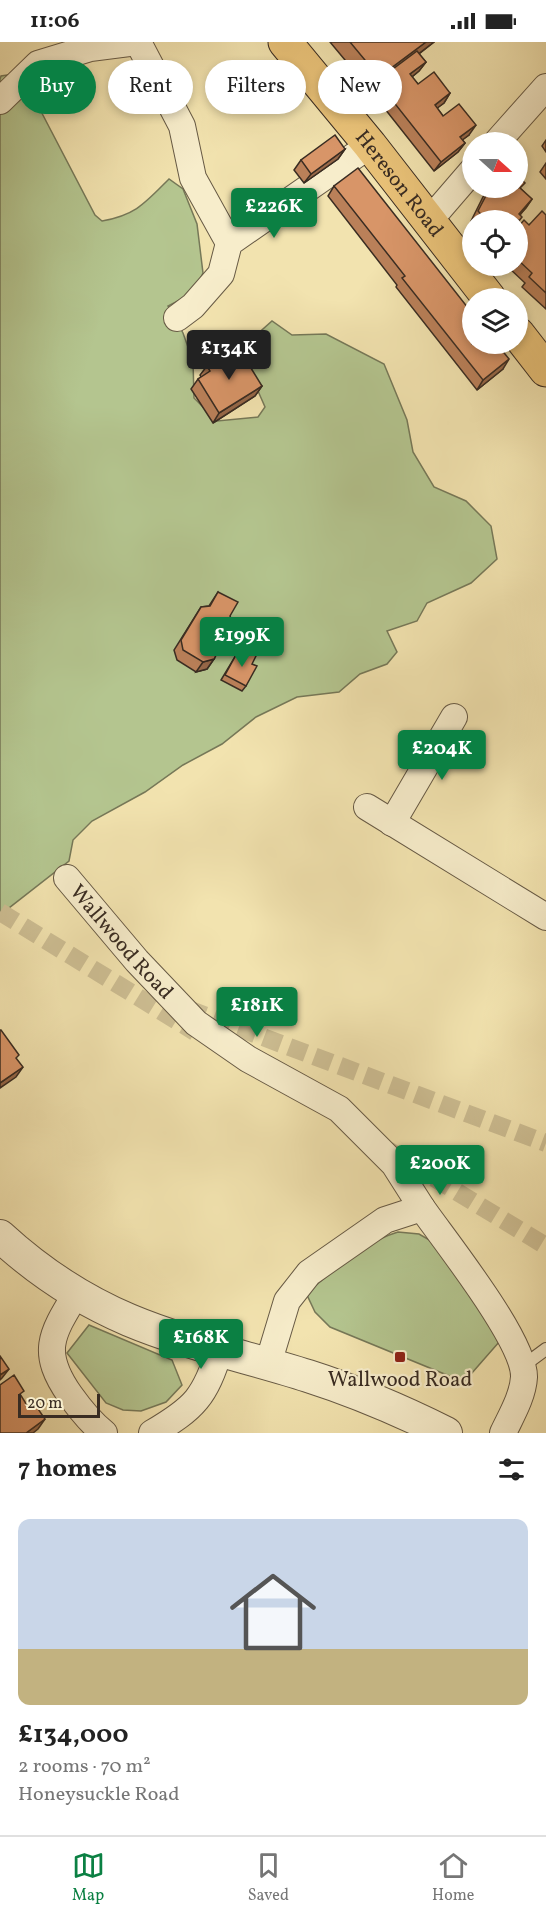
<!DOCTYPE html>
<meta charset="utf-8">
<style>
body{margin:0;font-family:Vollkorn,serif;background:#f6f6f6;color:#222;height:100vh;display:flex;flex-direction:column;font-size:22px;white-space:nowrap}
*{box-sizing:border-box;margin:0}
p{font-size:20px;color:#767676}
.icon{flex:none;width:33px;height:33px;fill:none;stroke:currentColor;stroke-width:2;stroke-linecap:round;stroke-linejoin:round}
.map{position:relative;height:1391px;overflow:hidden}
.details{display:flex;flex-direction:column;background:#fff;flex:1}
.details>*{flex:none}
.banner{position:absolute;left:18px;top:18px;width:510px;height:54px;display:flex;gap:12px}
.needle{width:39px;rotate:111deg}
.controls{position:absolute;left:462px;top:90px;display:grid;gap:12px}
.controls a{display:grid;place-items:center;width:66px;height:66px;border-radius:50%;background:#fff;box-shadow:0 3px 9px #0003;font-size:30px}
.scale{position:absolute;left:18px;bottom:15px;width:82px;box-sizing:border-box;padding-left:6px;border:3px solid #392c22;border-top:0;font-size:16px;line-height:21px;white-space:nowrap;color:#392c22;-webkit-text-stroke:4px #f7edcb;paint-order:stroke}
.price{position:absolute;translate:-50% -51px;padding:0 14px;border-radius:6px;background:#0b8043;color:#fff;font-size:20px;line-height:39px;filter:drop-shadow(0 2px 3px #0008)}
.price::after{content:'';position:absolute;left:50%;top:36px;width:18px;height:14px;margin-left:-9px;background:inherit;clip-path:polygon(0 0,100% 0,50% 100%)}
.price.selected{background:#222;color:#fff}
ul{padding:0;list-style:none}
li{display:grid;align-content:center;gap:12px;height:318px;padding:0 18px}
li+li{border-top:2px solid #e0e0e0}
li span{display:grid;place-items:center;height:186px;border-radius:12px;color:#555}
li>.icon{margin-inline-start:auto}
span .icon{width:108px;height:108px;fill:#fffc;stroke-width:1}
li b{font-size:26px}
h2{display:flex;justify-content:space-between;align-items:center;height:72px;padding:0 18px;font-size:26px}
.tag{padding:0 21px;border-radius:27px;background:#fff;box-shadow:0 3px 9px #0003;font-size:21px;line-height:54px}
.tag.selected{background:#0b8043;color:#fff}
.status{display:flex;justify-content:space-between;align-items:center;height:42px;padding:0 30px;background:#fff;direction:ltr}
.status svg{height:16px;fill:currentColor}
.dock{display:flex;justify-content:space-around;align-items:center;height:84px;border-top:2px solid #e0e0e0;background:#fff;font-size:16px;color:#767676}
.dock a{display:grid;justify-items:center;gap:3px}
.dock .selected{color:#0b8043}
.map>svg:first-child{display:block}
.green{fill:#b4c58f;stroke:#767858;stroke-width:1.5}
.lines{fill:none;stroke-linecap:round;stroke-linejoin:round}
.pedestrian-tunnel{stroke:#cdbe93;stroke-width:18;stroke-dasharray:18 9;stroke-linecap:butt}
.service-casing{stroke:#675a45;stroke-width:14}
.minor-casing{stroke:#675a45;stroke-width:28}
.tertiary-casing{stroke:#675a45;stroke-width:34}
.primary-casing{stroke:#392c22;stroke-width:35}
.service{stroke:#f7edcb;stroke-width:12}
.minor{stroke:#f7edcb;stroke-width:26}
.tertiary{stroke:#f7edcb;stroke-width:32}
.primary{stroke:#e9c278;stroke-width:33}
.wall{fill:#ba8059;stroke:#392c22;stroke-width:1.5}
.shaded-wall{fill:#976849;stroke:#392c22;stroke-width:1.5}
.building{fill:#d89568;stroke:#392c22;stroke-width:1.5}
.poi-dot{fill:#8f2418;stroke:#f7edcb;stroke-width:2}
.labels{text-anchor:middle;stroke-width:4.5;stroke-linejoin:round;paint-order:stroke}
.street-label{font-size:21px;fill:#392c22;stroke:#f7edcb}
.poi-label{font-size:21px;fill:#392c22;stroke:#f7edcb}
</style>
<div class="status"><b>11:06</b><svg viewBox="0 0 49 12"><path d="M0 12V9h3v3zM5 12V6h3v6zM10 12V3h3v9zM15 12V0h3v12zM26 1h20v11H26zM47 4h2v5h-2z"/></svg></div>
<div class="map">
<svg width="546" height="1391" viewBox="0 0 546 1391">
<rect width="100%" height="100%" fill="#f2e3af"/>
<filter id="stains"><feTurbulence type="fractalNoise" baseFrequency=".00333" numOctaves="4"/><feColorMatrix values="0 0 0 0 .2 0 0 0 0 .09 0 0 0 0 .02 0 0 0 .5 -.17"/></filter>
<radialGradient id="worn" r=".72"><stop offset=".6" stop-color="#630" stop-opacity="0"/><stop offset="1" stop-color="#630" stop-opacity=".3"/></radialGradient>
<path class="green" d="M 21,31 L 95,173 L 102,179 C 136,173 145,161 169,137 L 183,147 L 197,182 L 203,231 L 193,251 L 168,264 L 183,291 L 193,319 L 194,356 L 217,379 L 258,375 L 265,365 L 254,340 L 246,302 L 272,279 L 292,293 L 326,292 L 384,322 L 407,378 L 413,410 L 434,445 L 466,459 L 491,484 L 497,517 L 471,541 L 427,561 L 417,579 L 387,589 L 397,610 L 387,622 L 360,632 L 339,650 L 297,655 L 256,675 L 222,702 L 183,723 L 145,750 L 92,779 L 73,798 L 69,819 L 0,873 L 0,37 L 1,34 Z
M 398,1190 L 419,1192 L 440,1204 L 500,1299 L 464,1340 L 330,1285 L 315,1270 L 307,1253 L 311,1247 C 338,1226 364,1200 398,1190 Z
M 89,1283 L 172,1318 L 182,1343 L 166,1360 L 141,1369 L 123,1368 L 106,1361 L 67,1311 Z"/>
<g class="lines">
<path class="pedestrian-tunnel" d="M 0,870 L 195,990
M 188,967 L 546,1101
M 388,1108 L 546,1204"/>
<g class="service-casing">
<path id="service" d="M 523,1324 L 546,1307"/>
</g>
<g class="minor-casing">
<g id="minor">
<path d="M 138,0 L 182,84 L 193,136 L 229,201"/>
<path d="M 0,59 L 38,22 L 90,6 L 137,0"/>
<path d="M 497,100 L 546,45"/>
<path d="M 428,180 L 472,129"/>
<path d="M 177,276 L 193,264 L 221,232 L 229,201 L 370,103"/>
<path d="M 367,765 L 546,875"/>
<path d="M 392,781 L 454,675"/>
<path id="s1" d="M 67,836 L 137,919 L 196,981 L 248,1017 L 339,1067 L 394,1122 L 422,1166"/>
<path d="M 76,1252 C 51,1293 40,1310 70,1353 C 80,1367 90,1380 104,1391"/>
<path d="M 268,1322 L 287,1259 L 309,1231 L 385,1178 L 422,1166 C 445,1199 525,1299 524,1335 C 523,1354 511,1374 503,1391"/>
<path d="M 152,1391 C 195,1366 205,1355 220,1307"/>
</g>
</g>
<g class="tertiary-casing">
<path id="tertiary" d="M 0,1194 C 38,1229 82,1258 129,1278 C 186,1302 249,1315 308,1334 C 355,1349 402,1369 446,1391"/>
</g>
<g class="primary-casing">
<g id="primary">
<path id="s2" d="M 285,0 L 370,103 L 489,256"/>
<path d="M 518,292 L 546,328"/>
</g>
</g>
<use href="#service" class="service"/>
<use href="#minor" class="minor"/>
<use href="#tertiary" class="tertiary"/>
<use href="#primary" class="primary"/>
</g>
<path class="wall" d="M 330,0 L 434,0 L 419,12 L 426,20 L 419,29 L 412,35 L 418,42 L 450,51 L 444,61 L 437,66 L 443,74 L 469,93 L 462,98 L 465,101 L 458,110 L 434,129 L 370,48 Z
M 546,98 L 546,110 L 542,104 Z
M 345,107 L 338,117 L 304,141 L 294,128 L 301,118 Z
M 546,121 L 546,137 L 540,130 Z
M 334,144 L 503,327 L 477,348 L 396,245 L 397,243 L 328,154 Z
M 489,146 L 521,147 L 532,157 L 520,173 L 518,178 L 472,178 L 472,180 L 471,179 L 484,153 Z
M 546,173 L 546,267 L 522,245 L 525,241 L 507,224 L 518,224 L 518,185 L 529,183 Z
M 230,317 L 262,344 L 255,354 L 213,381 L 191,347 L 198,337 L 201,335 L 200,333 L 207,324 Z
M 218,550 L 230,574 L 214,617 L 207,627 L 196,630 L 177,618 L 174,608 L 201,565 L 209,564 Z
M 247,608 L 252,622 L 246,644 L 242,649 L 221,638 L 236,613 L 242,616 Z"/>
<path class="shaded-wall" d="M 426,0 L 434,0 L 379,42 L 377,39 L 379,35 Z
M 426,20 L 419,29 L 403,42 L 410,32 Z
M 450,51 L 444,61 L 428,73 L 435,63 Z
M 476,83 L 469,93 L 453,105 L 460,95 Z
M 465,101 L 458,110 L 434,129 L 441,120 Z
M 345,107 L 338,117 L 304,141 L 311,132 Z
M 532,157 L 526,166 L 515,178 L 519,172 Z
M 509,317 L 503,327 L 477,348 L 483,338 Z
M 262,344 L 255,354 L 213,381 L 219,371 Z
M 214,617 L 207,627 L 196,630 L 203,620 Z
M 23,1025 L 16,1035 L 0,1046 L 0,1041 Z
M 9,1327 L 2,1336 L 0,1338 L 0,1333 Z
M 45,1377 L 38,1387 L 33,1391 L 26,1391 Z"/>
<path class="building" d="M 350,0 L 426,0 L 379,35 Z
M 417,9 L 426,20 L 410,32 L 418,42 L 434,30 L 450,51 L 435,63 L 443,74 L 459,62 L 476,83 L 460,95 L 465,101 L 441,120 L 377,39 Z
M 335,93 L 345,107 L 311,132 L 301,118 Z
M 358,126 L 472,271 L 472,302 L 497,302 L 509,317 L 483,338 L 402,236 L 405,234 L 334,144 Z
M 518,134 L 525,141 L 520,146 L 532,157 L 519,172 L 522,175 L 518,180 L 518,178 L 486,178 L 478,169 L 490,146 L 518,146 Z
M 542,169 L 546,173 L 546,251 L 529,235 L 532,231 L 518,218 L 518,185 L 524,178 L 529,183 Z
M 241,310 L 262,344 L 219,371 L 198,337 L 210,329 L 207,324 L 226,311 L 230,317 Z
M 218,550 L 238,560 L 230,574 L 233,582 L 214,617 L 203,620 L 183,608 L 181,598 L 201,565 L 210,564 Z
M 247,608 L 257,612 L 252,622 L 257,624 L 246,644 L 225,633 L 236,613 L 243,617 Z
M 0,988 L 1,988 L 19,1013 L 16,1016 L 23,1025 L 0,1041 Z
M 0,1314 L 9,1327 L 0,1333 Z
M 14,1333 L 24,1349 L 20,1352 L 28,1365 L 34,1361 L 45,1377 L 26,1391 L 0,1391 L 0,1343 Z"/>
<rect class="poi-dot" x="394" y="1309" width="12" height="12" rx="3"/>
<g class="labels">
<g class="street-label">
<text dy="7" stroke="none"><textPath href="#s2" startOffset="182">Hereson Road</textPath></text>
<text dy="7" stroke="none"><textPath href="#s1" startOffset="84">Wallwood Road</textPath></text>
</g>
<g class="poi-label">
<text x="400" y="1344">Wallwood Road</text>
</g>
</g>
<rect width="100%" height="100%" filter="url(#stains)"/>
<rect width="100%" height="100%" fill="url(#worn)"/>
</svg>
<div class="controls">
<a><svg class="needle" viewBox="-14 -14 28 28"><path d="M0-13l5 13h-10z" fill="#e53935"/><path d="M0 13l5-13h-10z" fill="#767676"/></svg></a>
<a><svg class="icon" aria-label="locate" viewBox="0 0 24 24"><circle cx="12" cy="12" r="6"/><path d="M12 2v4M12 18v4M2 12h4M18 12h4"/></svg></a>
<a><svg class="icon" aria-label="layers" viewBox="0 0 24 24"><path d="M12 4l9 5-9 5-9-5zM3 14l9 5 9-5"/></svg></a>
</div>
<div class="scale">20 m</div>
<b class="price" style="left:274px;top:197px">£226K</b>
<b class="price selected" style="left:229px;top:339px">£134K</b>
<b class="price" style="left:242px;top:626px">£199K</b>
<b class="price" style="left:442px;top:739px">£204K</b>
<b class="price" style="left:257px;top:996px">£181K</b>
<b class="price" style="left:440px;top:1154px">£200K</b>
<b class="price" style="left:201px;top:1328px">£168K</b>
<div class="banner">
<a class="tag selected">Buy</a>
<a class="tag">Rent</a>
<a class="tag">Filters</a>
<a class="tag">New</a>
</div>
</div>
<section class="details">
<h2>7 homes<svg class="icon" aria-label="filters" viewBox="0 0 24 24"><path d="M4 7h16M4 17h16"/><circle cx="9" cy="7" r="2"/><circle cx="15" cy="17" r="2"/></svg></h2>
<ul>
<li><span style="background:linear-gradient(#c9d6e8 70%,#c2b280 0)"><svg class="icon" aria-label="home" viewBox="0 0 24 24"><path d="M3 11l9-7 9 7M6 9v11h12V9"/></svg></span><div><b>£134,000</b><p>2 rooms · 70 m²</p><p>Honeysuckle Road</p></div></li>
</ul>
</section>
<nav class="dock">
<a class="selected"><svg class="icon" aria-label="map" viewBox="0 0 24 24"><path d="M3 6l6-2 6 2 6-2v14l-6 2-6-2-6 2zM9 4v14M15 6v14"/></svg>Map</a>
<a><svg class="icon" aria-label="saved" viewBox="0 0 24 24"><path d="M7 4h10v16l-5-4-5 4z"/></svg>Saved</a>
<a><svg class="icon" aria-label="home" viewBox="0 0 24 24"><path d="M3 11l9-7 9 7M6 9v11h12V9"/></svg>Home</a>
</nav>
